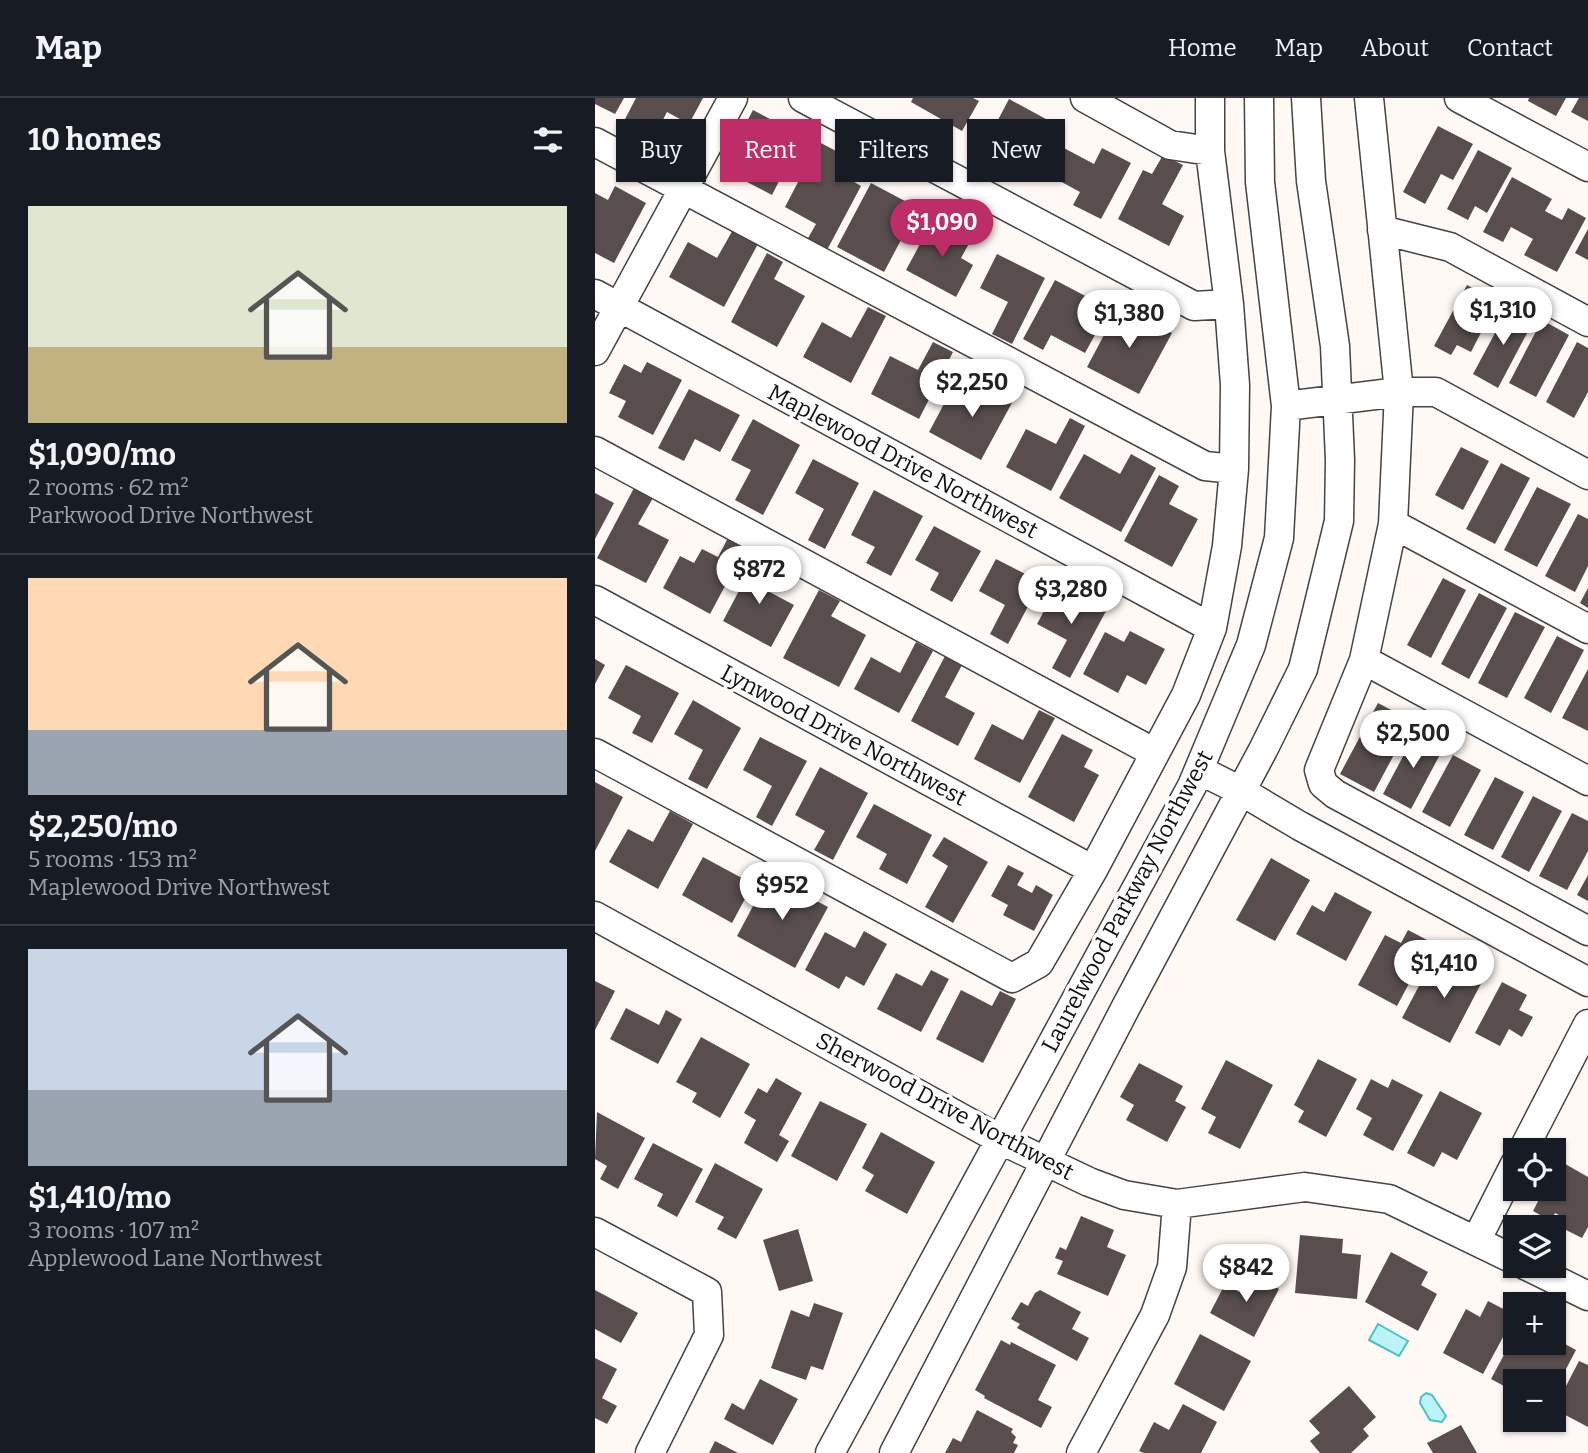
<!DOCTYPE html>
<meta charset="utf-8">
<style>
body{margin:0;font-family:Bitter,serif;background:#242831;color:#f1f3f6;height:100vh;display:flex;flex-direction:column;font-size:26px;white-space:nowrap}
*{box-sizing:border-box;margin:0}
p{font-size:23px;color:#9ea1a6}
.icon{flex:none;width:38px;height:38px;fill:none;stroke:currentColor;stroke-width:2;stroke-linecap:round;stroke-linejoin:round}
.map{position:relative;flex:1;overflow:hidden}
.panel{display:flex;flex-direction:column;background:#171b24;width:595px}
.panel>*{flex:none}
.banner{position:absolute;left:21px;top:21px;width:665px;height:63px;display:flex;gap:14px}
.buttons{position:absolute;left:908px;top:1040px;display:grid;gap:14px}
.buttons a{display:grid;place-items:center;width:63px;height:63px;border-radius:0px;background:#171b24;box-shadow:0 2px 5px #0004;font-size:35px}
.price{position:absolute;translate:-50% -60px;padding:0 16px;border-radius:24px;background:#fff;color:#222;font-size:23px;line-height:46px;filter:drop-shadow(0 2px 4px #0008)}
.price::after{content:'';position:absolute;left:50%;top:42px;width:21px;height:16px;margin-left:-10px;background:inherit;clip-path:polygon(0 0,100% 0,50% 100%)}
.price.on{background:#bd2d68;color:#fff}
ul{padding:0;list-style:none}
li{display:grid;align-content:center;gap:14px;height:371px;padding:0 28px}
li+li{border-top:2px solid #363941}
li span{display:grid;place-items:center;height:217px;border-radius:0px;color:#555}
li>.icon{margin-inline-start:auto}
span .icon{width:126px;height:126px;fill:#fffc;stroke-width:1}
li b{font-size:30px}
h2{display:flex;justify-content:space-between;align-items:center;height:84px;padding:0 28px;font-size:30px}
.tag{padding:0 24px;border-radius:0px;background:#171b24;box-shadow:0 2px 5px #0004;font-size:24px;line-height:63px}
.tag.on{background:#bd2d68;color:#fff}
header{display:flex;align-items:center;gap:42px;box-sizing:border-box;height:98px;padding:0 35px;background:#171b24;border-bottom:2px solid #363941}
header strong{font-size:33px}
nav{display:flex;gap:38px;margin-inline-start:auto;font-size:24px}
main{display:flex;flex:1;min-height:0}
.map>svg:first-child{display:block}
.water{fill:#bcf3f4;stroke:#45c3c8;stroke-width:2}
.building{fill:#594e4d}
.lines{fill:none;stroke-linecap:round;stroke-linejoin:round}
.minor-casing{stroke:#444;stroke-width:31}
.minor{stroke:#fff;stroke-width:28}
.labels{text-anchor:middle;stroke-width:7;stroke-linejoin:round;paint-order:stroke}
.street-label{font-size:23px;fill:#111;stroke:#fff}
</style>
<header>
<strong>Map</strong>
<nav><a>Home</a><a>Map</a><a>About</a><a>Contact</a></nav>
</header>
<main>
<section class="panel">
<h2>10 homes<svg class="icon" aria-label="filters" viewBox="0 0 24 24"><path d="M4 7h16M4 17h16"/><circle cx="9" cy="7" r="2"/><circle cx="15" cy="17" r="2"/></svg></h2>
<ul>
<li><span style="background:linear-gradient(#dfe7d0 65%,#c2b280 0)"><svg class="icon" aria-label="home" viewBox="0 0 24 24"><path d="M3 11l9-7 9 7M6 9v11h12V9"/></svg></span><div><b>$1,090/mo</b><p>2 rooms · 62 m²</p><p>Parkwood Drive Northwest</p></div></li>
<li><span style="background:linear-gradient(#ffd9b3 70%,#9aa5b1 0)"><svg class="icon" aria-label="home" viewBox="0 0 24 24"><path d="M3 11l9-7 9 7M6 9v11h12V9"/></svg></span><div><b>$2,250/mo</b><p>5 rooms · 153 m²</p><p>Maplewood Drive Northwest</p></div></li>
<li><span style="background:linear-gradient(#c9d6e8 65%,#9aa5b1 0)"><svg class="icon" aria-label="home" viewBox="0 0 24 24"><path d="M3 11l9-7 9 7M6 9v11h12V9"/></svg></span><div><b>$1,410/mo</b><p>3 rooms · 107 m²</p><p>Applewood Lane Northwest</p></div></li>
</ul>
</section>
<div class="map">
<svg width="993" height="1355" viewBox="0 0 993 1355">
<rect width="100%" height="100%" fill="#fff9f5"/>
<path class="water" d="M 783,1226 L 813,1243 L 804,1258 L 774,1242 Z
M 831,1295 L 837,1297 L 851,1318 L 847,1324 L 835,1322 L 825,1305 L 826,1299 Z"/>
<path class="building" d="M 0,0 L 29,0 L 20,16 L 0,6 Z
M 41,0 L 108,0 L 94,26 L 72,14 L 59,39 L 29,23 Z
M 318,0 L 378,0 L 384,3 L 367,33 L 316,4 Z
M 934,0 L 971,0 L 961,18 L 933,3 Z
M 984,0 L 993,0 L 993,23 L 976,14 Z
M 414,1 L 462,27 L 432,84 L 384,58 Z
M 158,12 L 207,38 L 177,97 L 148,82 L 156,67 L 135,56 Z
M 843,28 L 878,46 L 858,82 L 846,76 L 830,106 L 808,94 Z
M 224,44 L 258,62 L 249,78 L 266,88 L 232,152 L 212,142 L 221,126 L 190,109 Z
M 467,49 L 499,66 L 507,50 L 536,65 L 506,121 L 478,107 L 485,94 L 452,76 Z
M 883,52 L 917,70 L 892,115 L 880,108 L 873,122 L 852,111 Z
M 568,57 L 588,67 L 567,106 L 589,118 L 574,148 L 523,121 L 548,72 L 557,76 Z
M 917,79 L 957,101 L 950,113 L 967,122 L 973,110 L 991,120 L 962,174 L 929,157 L 938,141 L 916,129 L 908,144 L 888,134 Z
M 276,85 L 323,110 L 289,174 L 242,149 Z
M 20,88 L 51,105 L 19,165 L 0,155 L 0,95 L 13,102 Z
M 338,122 L 376,142 L 366,160 L 378,167 L 361,199 L 311,172 Z
M 139,130 L 164,144 L 129,209 L 74,179 L 93,144 L 122,160 Z
M 993,131 L 993,162 L 980,155 Z
M 172,155 L 188,164 L 179,181 L 210,198 L 182,249 L 136,224 Z
M 402,156 L 450,180 L 417,246 L 397,236 L 413,204 L 385,190 Z
M 460,182 L 498,202 L 490,217 L 506,226 L 490,255 L 456,237 L 448,252 L 428,241 Z
M 872,187 L 892,198 L 884,214 L 894,219 L 876,254 L 862,247 L 856,257 L 839,248 Z
M 525,207 L 577,235 L 544,296 L 492,269 Z
M 273,209 L 291,218 L 256,285 L 208,259 L 227,224 L 256,240 Z
M 914,209 L 939,222 L 903,290 L 878,276 Z
M 947,222 L 974,237 L 941,299 L 914,285 Z
M 338,244 L 358,254 L 324,321 L 276,296 L 295,258 L 323,272 Z
M 982,244 L 993,250 L 993,294 L 979,320 L 951,304 Z
M 52,264 L 87,282 L 58,337 L 23,319 L 31,303 L 14,295 L 29,266 L 46,275 Z
M 384,282 L 419,301 L 386,362 L 334,334 L 357,291 L 374,301 Z
M 94,291 L 145,317 L 125,354 L 100,341 L 89,363 L 63,350 Z
M 475,320 L 490,328 L 456,393 L 411,369 L 431,331 L 461,346 Z
M 158,321 L 205,347 L 168,417 L 140,402 L 156,372 L 136,362 Z
M 866,349 L 894,363 L 868,412 L 840,397 Z
M 489,356 L 525,376 L 536,356 L 561,370 L 526,434 L 464,400 Z
M 218,361 L 264,385 L 230,451 L 213,442 L 229,411 L 200,395 Z
M 906,365 L 935,380 L 900,446 L 871,431 Z
M 564,377 L 584,388 L 574,406 L 603,421 L 577,469 L 529,443 Z
M 942,389 L 976,406 L 942,469 L 909,452 Z
M 39,390 L 58,400 L 43,426 L 74,442 L 51,485 L 2,460 Z
M 279,392 L 328,418 L 296,478 L 271,465 L 280,449 L 256,437 Z
M 0,395 L 19,405 L 0,441 Z
M 983,416 L 993,421 L 993,468 L 980,494 L 950,478 Z
M 339,428 L 386,453 L 357,504 L 335,492 L 344,475 L 320,462 Z
M 133,440 L 151,449 L 115,516 L 68,490 L 85,458 L 99,465 L 107,451 L 123,459 Z
M 163,457 L 181,467 L 169,491 L 199,507 L 176,549 L 128,523 Z
M 401,461 L 446,484 L 413,546 L 395,536 L 410,507 L 384,493 Z
M 848,480 L 871,492 L 836,560 L 812,547 Z
M 463,487 L 511,513 L 475,580 L 457,570 L 472,542 L 442,526 Z
M 993,490 L 993,510 L 985,505 Z
M 224,492 L 245,503 L 236,518 L 271,537 L 244,589 L 188,560 Z
M 884,495 L 912,510 L 874,581 L 846,566 Z
M 920,514 L 950,529 L 912,600 L 883,585 Z
M 535,533 L 570,551 L 551,587 L 532,577 L 523,595 L 488,576 L 510,534 L 529,544 Z
M 962,538 L 989,552 L 956,615 L 929,600 Z
M 321,544 L 338,553 L 304,615 L 259,591 L 276,559 L 305,575 Z
M 350,558 L 367,567 L 350,599 L 380,615 L 363,648 L 316,623 Z
M 0,561 L 10,567 L 0,586 Z
M 31,567 L 84,595 L 57,645 L 37,635 L 46,618 L 13,600 Z
M 993,571 L 993,633 L 967,620 Z
M 98,602 L 146,630 L 112,691 L 93,681 L 108,652 L 79,636 Z
M 783,605 L 817,623 L 779,694 L 745,676 Z
M 444,612 L 460,620 L 425,685 L 379,661 L 397,626 L 428,642 Z
M 821,634 L 849,649 L 816,711 L 788,696 Z
M 467,636 L 498,652 L 489,669 L 504,677 L 479,724 L 433,699 Z
M 165,639 L 212,663 L 177,728 L 161,719 L 177,688 L 148,672 Z
M 858,657 L 886,672 L 855,729 L 827,714 Z
M 225,669 L 273,695 L 238,762 L 219,752 L 230,733 L 200,717 Z
M 900,679 L 929,694 L 898,752 L 869,737 Z
M 0,684 L 28,699 L 0,753 Z
M 938,698 L 967,713 L 934,774 L 906,759 Z
M 279,706 L 337,737 L 312,786 L 284,771 L 292,756 L 261,739 Z
M 75,713 L 98,726 L 63,791 L 14,764 L 33,731 L 58,744 Z
M 977,715 L 993,723 L 993,753 L 972,792 L 944,778 Z
M 349,739 L 393,764 L 358,825 L 330,809 L 353,768 L 337,758 Z
M 108,759 L 158,786 L 137,825 L 87,797 Z
M 676,760 L 715,782 L 680,843 L 641,822 Z
M 413,767 L 429,775 L 422,787 L 437,795 L 441,787 L 458,797 L 439,833 L 408,817 L 413,807 L 396,798 Z
M 993,777 L 993,803 L 982,797 Z
M 174,778 L 233,809 L 200,870 L 142,838 Z
M 740,794 L 777,814 L 751,863 L 701,836 L 717,807 L 729,814 Z
M 813,832 L 836,844 L 802,908 L 763,887 L 790,837 L 806,845 Z
M 269,833 L 292,846 L 269,888 L 251,878 L 244,891 L 210,872 L 230,834 L 260,850 Z
M 859,862 L 890,878 L 855,945 L 807,920 L 834,869 L 850,877 Z
M 336,872 L 354,881 L 326,934 L 282,911 L 301,875 L 327,888 Z
M 0,883 L 20,893 L 0,932 Z
M 907,884 L 932,897 L 924,912 L 938,919 L 927,939 L 914,931 L 905,948 L 880,935 Z
M 366,892 L 397,908 L 405,893 L 421,901 L 388,965 L 341,941 Z
M 31,910 L 64,927 L 71,912 L 87,921 L 63,966 L 15,941 Z
M 106,939 L 155,966 L 125,1020 L 97,1004 L 102,995 L 81,984 Z
M 723,961 L 762,981 L 731,1039 L 703,1024 L 709,1013 L 699,1007 Z
M 631,962 L 678,987 L 645,1051 L 613,1035 L 621,1019 L 606,1011 Z
M 544,965 L 588,988 L 580,1003 L 591,1009 L 572,1044 L 531,1022 L 539,1007 L 525,999 Z
M 181,980 L 207,995 L 184,1037 L 194,1043 L 182,1064 L 149,1045 L 161,1022 L 149,1015 L 163,990 L 172,995 Z
M 776,981 L 793,990 L 797,981 L 828,997 L 798,1053 L 768,1037 L 777,1020 L 761,1011 Z
M 845,993 L 887,1015 L 862,1062 L 847,1054 L 839,1069 L 812,1055 Z
M 225,1003 L 272,1026 L 242,1083 L 196,1058 Z
M 2,1014 L 50,1040 L 23,1091 L 5,1081 L 12,1068 L 0,1061 Z
M 286,1034 L 340,1064 L 312,1116 L 270,1093 L 279,1077 L 267,1070 Z
M 58,1045 L 108,1071 L 82,1119 L 62,1108 L 68,1096 L 39,1081 Z
M 965,1063 L 993,1079 L 993,1129 L 987,1140 L 963,1128 L 968,1119 L 960,1115 L 956,1123 L 938,1113 L 950,1090 L 959,1090 L 959,1073 Z
M 120,1065 L 168,1091 L 141,1141 L 122,1131 L 129,1119 L 100,1104 Z
M 486,1118 L 519,1132 L 512,1149 L 531,1157 L 513,1198 L 462,1176 L 468,1163 L 460,1160 L 465,1149 L 471,1152 Z
M 203,1131 L 218,1183 L 184,1193 L 168,1142 Z
M 705,1137 L 748,1141 L 747,1155 L 766,1157 L 762,1201 L 700,1195 Z
M 796,1154 L 833,1174 L 826,1187 L 842,1196 L 823,1233 L 770,1204 Z
M 654,1175 L 684,1191 L 659,1239 L 615,1215 L 630,1186 L 644,1194 Z
M 0,1192 L 43,1215 L 26,1245 L 0,1231 Z
M 445,1192 L 486,1214 L 477,1231 L 494,1240 L 482,1263 L 422,1230 L 425,1226 L 416,1221 L 426,1204 L 433,1208 L 440,1195 Z
M 893,1203 L 920,1217 L 888,1276 L 848,1255 L 871,1211 L 885,1219 Z
M 219,1205 L 248,1215 L 228,1272 L 216,1268 L 211,1282 L 176,1270 L 196,1212 L 214,1219 Z
M 605,1236 L 656,1263 L 629,1313 L 579,1286 Z
M 919,1238 L 920,1244 L 930,1244 L 935,1247 L 937,1244 L 959,1244 L 959,1240 L 981,1252 L 959,1294 L 959,1283 L 920,1283 L 920,1294 L 896,1281 Z
M 406,1242 L 415,1247 L 416,1244 L 461,1267 L 443,1302 L 457,1309 L 446,1330 L 389,1300 L 390,1298 L 380,1292 Z
M 0,1260 L 22,1271 L 7,1300 L 22,1308 L 12,1326 L 0,1320 Z
M 984,1263 L 993,1267 L 993,1329 L 959,1311 Z
M 165,1281 L 203,1301 L 178,1347 L 129,1321 L 137,1305 L 149,1312 Z
M 754,1288 L 781,1319 L 768,1331 L 774,1338 L 756,1355 L 725,1355 L 715,1343 L 725,1335 L 714,1323 Z
M 588,1306 L 622,1324 L 606,1355 L 549,1355 L 544,1353 L 559,1324 L 574,1332 Z
M 382,1312 L 418,1331 L 416,1334 L 421,1339 L 418,1345 L 423,1347 L 419,1355 L 350,1355 L 358,1340 L 366,1344 Z
M 866,1327 L 882,1355 L 838,1355 L 832,1345 Z
M 120,1343 L 143,1355 L 114,1355 Z"/>
<g class="lines">
<g class="minor-casing">
<path id="minor" d="M 208,0 L 599,208 L 634,206
M 490,0 L 575,47 L 615,53
M 774,0 L 804,294 L 798,426 L 769,562 L 724,672 L 728,686 L 740,696 L 993,833
M 864,0 L 993,69
M 0,44 L 610,368 L 639,371
M 787,132 L 855,149 L 993,224
M 0,196 L 617,530
M 0,253 L 138,0
M 691,308 L 804,294 L 841,294 L 993,377
M 0,353 L 560,655
M 798,426 L 993,531
M 0,502 L 498,772
M 769,562 L 993,683
M 0,655 L 417,880 L 444,865 L 498,772 L 591,597 L 617,530 L 632,448 L 639,371 L 640,287 L 634,206 L 615,53 L 615,0
M 604,672 L 646,693 L 705,728 L 993,884
M 0,818 L 406,1042 L 494,1084 L 529,1097 L 582,1106 L 710,1089 L 794,1101 L 920,1162
M 928,1052 L 993,926
M 0,1134 L 112,1194 L 114,1237 L 55,1355
M 881,1143 L 920,1066
M 930,1167 L 993,1198
M 235,1355 L 597,688 L 656,547 L 684,440 L 691,308 L 665,84 L 664,0
M 299,1355 L 532,907 L 669,650 L 708,571 L 744,423 L 745,362 L 740,248 L 716,83 L 711,0
M 486,1355 L 560,1217 L 577,1169 L 582,1106"/>
</g>
<use href="#minor" class="minor"/>
</g>
<g class="labels">
<g class="street-label">
<text transform="translate(308 363) rotate(28)" y="8">Maplewood Drive Northwest</text>
<text transform="translate(249 637) rotate(28)" y="8">Lynwood Drive Northwest</text>
<text transform="translate(532 803) rotate(-62)" y="8">Laurelwood Parkway Northwest</text>
<text transform="translate(350 1008) rotate(28)" y="8">Sherwood Drive Northwest</text>
</g>
</g>
</svg>
<div class="buttons">
<a><svg class="icon" aria-label="locate" viewBox="0 0 24 24"><circle cx="12" cy="12" r="6"/><path d="M12 2v4M12 18v4M2 12h4M18 12h4"/></svg></a>
<a><svg class="icon" aria-label="layers" viewBox="0 0 24 24"><path d="M12 4l9 5-9 5-9-5zM3 14l9 5 9-5"/></svg></a>
<a>+</a>
<a>−</a>
</div>
<b class="price on" style="left:347px;top:161px">$1,090</b>
<b class="price" style="left:908px;top:249px">$1,310</b>
<b class="price" style="left:534px;top:252px">$1,380</b>
<b class="price" style="left:377px;top:321px">$2,250</b>
<b class="price" style="left:164px;top:508px">$872</b>
<b class="price" style="left:476px;top:528px">$3,280</b>
<b class="price" style="left:818px;top:672px">$2,500</b>
<b class="price" style="left:187px;top:824px">$952</b>
<b class="price" style="left:849px;top:902px">$1,410</b>
<b class="price" style="left:651px;top:1206px">$842</b>
<div class="banner">
<a class="tag">Buy</a>
<a class="tag on">Rent</a>
<a class="tag">Filters</a>
<a class="tag">New</a>
</div>
</div>
</main>
